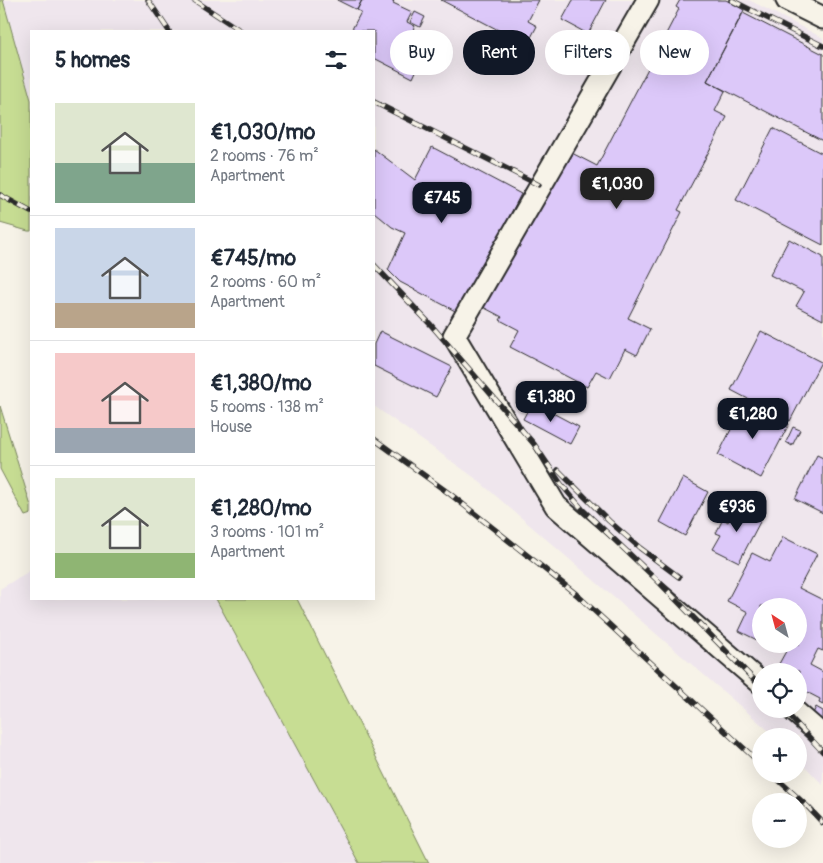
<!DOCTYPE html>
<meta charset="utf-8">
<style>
body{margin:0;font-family:Pangolin,sans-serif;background:#f6f6f7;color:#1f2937;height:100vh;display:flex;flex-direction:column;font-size:19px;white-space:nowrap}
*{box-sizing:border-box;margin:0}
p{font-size:16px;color:#747a83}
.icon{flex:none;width:28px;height:28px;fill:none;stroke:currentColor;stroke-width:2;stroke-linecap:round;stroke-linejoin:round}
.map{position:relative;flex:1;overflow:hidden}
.drawer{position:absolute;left:30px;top:30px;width:345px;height:570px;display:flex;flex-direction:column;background:#fff;border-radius:0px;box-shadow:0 5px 20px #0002}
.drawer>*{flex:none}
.top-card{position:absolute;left:390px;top:30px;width:358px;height:45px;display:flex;gap:10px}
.needle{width:32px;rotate:324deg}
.controls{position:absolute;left:752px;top:598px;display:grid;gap:10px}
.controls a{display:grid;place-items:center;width:55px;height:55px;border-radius:50%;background:#fff;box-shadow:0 5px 20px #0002;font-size:25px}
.price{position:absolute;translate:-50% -42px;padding:0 11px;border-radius:10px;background:#111827;color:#fff;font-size:16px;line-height:32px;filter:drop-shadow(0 1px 2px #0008)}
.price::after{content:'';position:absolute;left:50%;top:30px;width:15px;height:11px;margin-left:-8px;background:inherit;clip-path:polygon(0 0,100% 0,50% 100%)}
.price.on{background:#222;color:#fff}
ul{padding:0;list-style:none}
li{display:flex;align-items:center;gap:15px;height:125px;padding:0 25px}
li+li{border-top:1px solid #e0e1e3}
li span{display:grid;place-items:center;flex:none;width:140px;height:100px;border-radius:0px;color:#555}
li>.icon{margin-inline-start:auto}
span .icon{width:60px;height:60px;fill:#fffc;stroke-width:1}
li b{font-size:21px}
h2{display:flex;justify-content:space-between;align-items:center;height:60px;padding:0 25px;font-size:21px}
.chip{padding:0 18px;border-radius:22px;background:#fff;box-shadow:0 5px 20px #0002;font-size:18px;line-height:45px}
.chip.on{background:#111827;color:#fff}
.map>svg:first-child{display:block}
.built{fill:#efe6ed;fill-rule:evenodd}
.green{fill:#c7dd93;stroke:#79845f}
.building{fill:#dcc8f9;stroke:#2b2b2b}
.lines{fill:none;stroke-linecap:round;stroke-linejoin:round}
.minor-casing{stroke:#2b2b2b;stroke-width:25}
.minor{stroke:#f7f3e8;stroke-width:21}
.rail-casing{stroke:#2b2b2b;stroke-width:5.5}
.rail{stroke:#f7f3e8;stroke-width:4;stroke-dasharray:11;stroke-linecap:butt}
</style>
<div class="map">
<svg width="823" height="863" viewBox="0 0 823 863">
<rect width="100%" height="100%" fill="#f7f3e8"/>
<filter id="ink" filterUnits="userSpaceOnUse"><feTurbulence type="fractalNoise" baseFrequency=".02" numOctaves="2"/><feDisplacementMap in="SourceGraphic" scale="10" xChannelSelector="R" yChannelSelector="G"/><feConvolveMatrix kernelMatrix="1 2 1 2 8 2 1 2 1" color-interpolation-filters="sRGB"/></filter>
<g filter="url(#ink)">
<path class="built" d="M 3,0 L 749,0 L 823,38 L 823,785 L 799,760 L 799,736 L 775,736 L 475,478 L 374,406 L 374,31 L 31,31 L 31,100 ZM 761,606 L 799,606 L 799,644 L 761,644 ZM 761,671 L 799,671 L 799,709 L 761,709 Z
M 31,570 L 31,599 L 216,599 L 359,863 L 0,863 L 0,589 Z"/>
<path class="green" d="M 0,0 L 3,0 L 31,100 L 31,231 L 28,231 L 0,223 Z
M 0,406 L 31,506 L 31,514 L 25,516 L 0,469 Z
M 216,599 L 297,599 L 429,863 L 359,863 Z"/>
<path class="building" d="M 337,0 L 362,0 L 357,10 Z
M 362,0 L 394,0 L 393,3 L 412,12 L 407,22 L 415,26 L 409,37 L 419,42 L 409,63 L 418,67 L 413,78 L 374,58 L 374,31 L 351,31 L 361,12 L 357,10 Z
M 441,0 L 539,0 L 528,21 L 537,26 L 527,45 Z
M 573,0 L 606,0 L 588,34 L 562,20 Z
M 680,0 L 726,0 L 744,10 L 707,81 L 725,91 L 715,111 L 727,117 L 678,210 L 682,212 L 628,318 L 650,329 L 637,355 L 625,349 L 610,378 L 596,371 L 587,387 L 510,347 L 519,330 L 500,320 L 502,317 L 481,306 L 507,254 L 513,257 L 568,151 L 597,166 L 679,9 L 676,7 Z
M 415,12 L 425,17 L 420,27 L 410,22 Z
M 743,13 L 823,54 L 823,141 L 707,81 Z
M 773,128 L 823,154 L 823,245 L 736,200 Z
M 432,147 L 521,194 L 459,313 L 400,282 L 388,270 L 405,233 L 392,227 L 374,212 L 374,149 L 415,180 Z
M 789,239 L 823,257 L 823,320 L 796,306 L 804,292 L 770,275 Z
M 380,331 L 452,367 L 436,397 L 374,366 L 374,344 Z
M 761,331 L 821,362 L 790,421 L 731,390 Z
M 532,402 L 579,427 L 570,444 L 523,419 Z
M 745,402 L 789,424 L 761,478 L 718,455 Z
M 793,427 L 800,430 L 792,446 L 786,442 Z
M 817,455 L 823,458 L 823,513 L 795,499 Z
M 683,478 L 708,492 L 685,536 L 660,522 Z
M 737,505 L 762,518 L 739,562 L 713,549 L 721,535 L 716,533 L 723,519 L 728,522 Z
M 783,537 L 817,554 L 799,588 L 823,600 L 823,651 L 818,649 L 810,665 L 823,672 L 823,705 L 819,703 L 820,699 L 799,688 L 799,671 L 775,671 L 790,644 L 799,644 L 799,606 L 761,606 L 761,642 L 739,631 L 748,612 L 727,601 L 752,553 L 770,562 Z
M 816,707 L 823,711 L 823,729 L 809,722 Z"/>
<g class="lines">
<g class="minor-casing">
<path id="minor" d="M 648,0 L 454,336 L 556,506 L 761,683
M 787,0 L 823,18
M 792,709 L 823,736"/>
</g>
<use href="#minor" class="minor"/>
<g class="rail-casing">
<path id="rail" d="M 148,0 L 169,31
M 194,0 L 241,31
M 731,0 L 823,46
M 374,102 L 539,185
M 0,195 L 31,212
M 374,265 L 431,325 L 534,444 L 561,484 L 583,510 L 657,580 L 761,687
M 374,439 L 450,494 L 576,594 L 761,764
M 558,470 L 609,521 L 640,548 L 679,577
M 783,709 L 823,752
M 772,774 L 808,807 L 823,823"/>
</g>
<use href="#rail" class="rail"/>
</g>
</g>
</svg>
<div class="controls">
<a><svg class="needle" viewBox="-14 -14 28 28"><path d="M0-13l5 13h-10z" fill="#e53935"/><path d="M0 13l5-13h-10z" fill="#747a83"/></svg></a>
<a><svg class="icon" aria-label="locate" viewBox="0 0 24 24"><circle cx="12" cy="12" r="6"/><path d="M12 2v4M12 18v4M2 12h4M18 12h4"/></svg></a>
<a>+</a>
<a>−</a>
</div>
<b class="price on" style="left:617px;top:210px">€1,030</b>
<b class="price" style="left:442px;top:224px">€745</b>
<b class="price" style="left:551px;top:423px">€1,380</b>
<b class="price" style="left:753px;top:440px">€1,280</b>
<b class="price" style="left:737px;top:533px">€936</b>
<div class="top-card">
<a class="chip">Buy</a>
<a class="chip on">Rent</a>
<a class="chip">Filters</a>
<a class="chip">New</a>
</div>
<section class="drawer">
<h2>5 homes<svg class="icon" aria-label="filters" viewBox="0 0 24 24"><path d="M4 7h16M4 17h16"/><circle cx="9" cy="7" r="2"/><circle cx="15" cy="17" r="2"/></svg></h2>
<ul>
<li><span style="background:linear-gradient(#dfe7d0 60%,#7fa58c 0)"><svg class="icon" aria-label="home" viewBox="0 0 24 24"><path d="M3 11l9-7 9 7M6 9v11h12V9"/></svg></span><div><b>€1,030/mo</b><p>2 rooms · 76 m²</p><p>Apartment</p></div></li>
<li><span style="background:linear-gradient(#c9d6e8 75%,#b9a48a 0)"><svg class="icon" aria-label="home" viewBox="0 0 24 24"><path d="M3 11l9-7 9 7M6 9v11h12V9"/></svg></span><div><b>€745/mo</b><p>2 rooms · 60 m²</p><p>Apartment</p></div></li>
<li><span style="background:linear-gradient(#f6c9c9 75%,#9aa5b1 0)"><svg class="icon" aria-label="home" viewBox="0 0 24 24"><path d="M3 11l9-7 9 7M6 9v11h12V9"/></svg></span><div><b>€1,380/mo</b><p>5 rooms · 138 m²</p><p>House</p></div></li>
<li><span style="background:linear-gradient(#dfe7d0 75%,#8fb573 0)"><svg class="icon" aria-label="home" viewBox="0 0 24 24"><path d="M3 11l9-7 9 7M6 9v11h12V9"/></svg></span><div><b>€1,280/mo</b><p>3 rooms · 101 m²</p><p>Apartment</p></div></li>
</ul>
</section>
</div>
